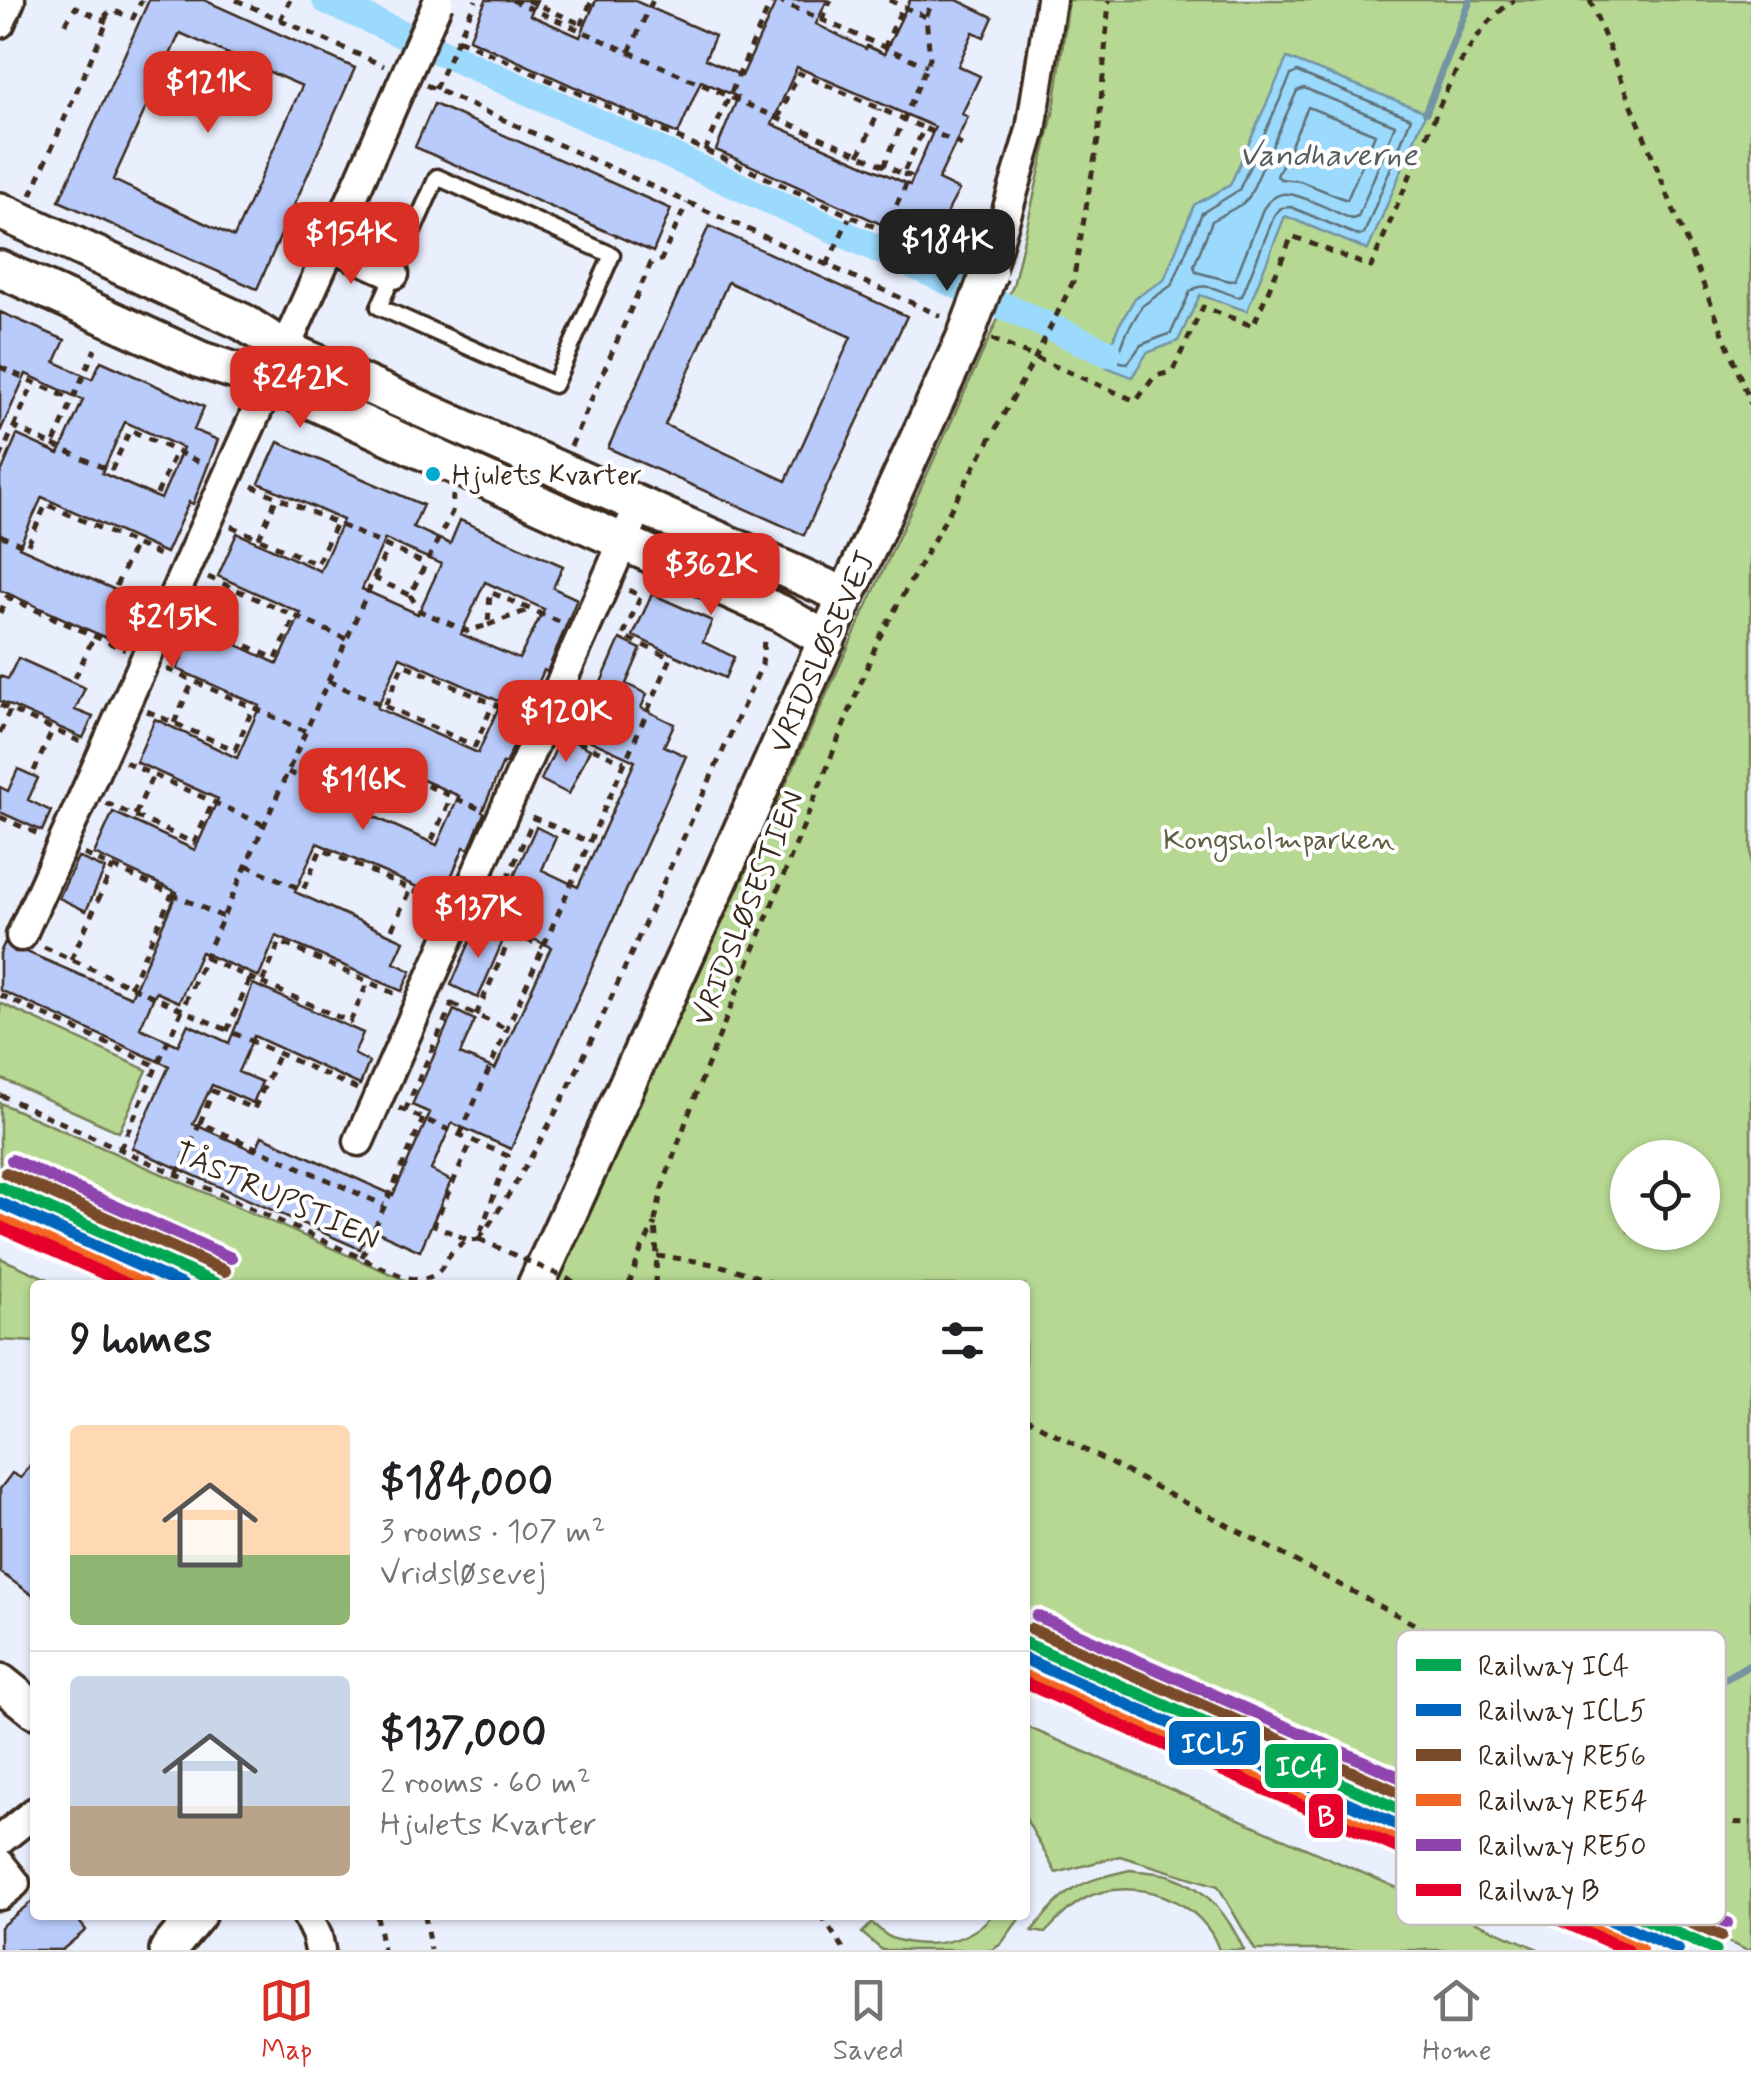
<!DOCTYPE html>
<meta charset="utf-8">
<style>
body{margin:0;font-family:Mynerve,sans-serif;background:#f6f6f6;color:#202124;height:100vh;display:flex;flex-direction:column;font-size:38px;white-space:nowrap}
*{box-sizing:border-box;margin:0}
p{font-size:32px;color:#757577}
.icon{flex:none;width:55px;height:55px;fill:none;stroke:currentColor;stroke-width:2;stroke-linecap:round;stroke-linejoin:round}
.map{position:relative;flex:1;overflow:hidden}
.details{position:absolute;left:30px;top:1280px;width:1000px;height:640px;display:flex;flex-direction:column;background:#fff;border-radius:10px;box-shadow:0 2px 8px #0004}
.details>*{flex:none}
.buttons{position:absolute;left:1610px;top:1140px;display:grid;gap:20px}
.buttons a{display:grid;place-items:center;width:110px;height:110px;border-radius:50%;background:#fff;box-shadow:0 2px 8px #0004;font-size:50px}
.price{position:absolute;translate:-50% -85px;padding:0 22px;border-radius:20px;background:#d93025;color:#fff;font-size:32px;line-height:65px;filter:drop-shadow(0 2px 5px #0008)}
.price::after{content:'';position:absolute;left:50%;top:60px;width:30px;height:22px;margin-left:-15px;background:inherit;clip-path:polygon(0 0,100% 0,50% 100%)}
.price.on{background:#222;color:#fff}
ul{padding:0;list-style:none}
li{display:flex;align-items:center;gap:30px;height:250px;padding:0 40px}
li+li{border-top:2px solid #e0e0e0}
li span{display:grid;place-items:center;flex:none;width:280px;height:200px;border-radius:10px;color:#555}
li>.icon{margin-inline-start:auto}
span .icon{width:120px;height:120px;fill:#fffc;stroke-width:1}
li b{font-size:42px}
h2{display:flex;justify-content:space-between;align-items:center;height:120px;padding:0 40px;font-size:42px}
.tab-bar{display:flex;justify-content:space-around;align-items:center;height:140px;border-top:2px solid #e0e0e0;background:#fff;font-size:28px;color:#757577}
.tab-bar a{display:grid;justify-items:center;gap:5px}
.tab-bar .on{color:#d93025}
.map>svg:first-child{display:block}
.green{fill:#b6d892;stroke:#788158;stroke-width:2.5;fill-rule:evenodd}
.water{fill:#9bdafc;stroke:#7594a3;stroke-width:2.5}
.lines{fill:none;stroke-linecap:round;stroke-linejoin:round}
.shore{stroke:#617077;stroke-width:2.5}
.stream{stroke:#7594a3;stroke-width:8}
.canal{stroke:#9bdafc;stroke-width:28}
.building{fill:#b9cbfb;stroke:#3b2a1e;stroke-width:2.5;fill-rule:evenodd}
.service-casing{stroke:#3b2a1e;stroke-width:21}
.minor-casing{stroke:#3b2a1e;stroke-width:35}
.tertiary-casing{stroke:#3b2a1e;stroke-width:42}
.path{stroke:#3b2a1e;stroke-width:5;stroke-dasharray:8 8;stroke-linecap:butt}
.service{stroke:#fff;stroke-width:14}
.minor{stroke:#fff;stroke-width:28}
.tertiary{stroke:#fff;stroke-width:35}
.minor-bridge-casing{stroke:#3b2a1e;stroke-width:35;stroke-linecap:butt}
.tertiary-bridge-casing{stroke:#3b2a1e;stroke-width:42;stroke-linecap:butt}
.path-bridge{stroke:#3b2a1e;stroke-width:5;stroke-dasharray:8 8;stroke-linecap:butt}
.minor-bridge{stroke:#fff;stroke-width:28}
.tertiary-bridge{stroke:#fff;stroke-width:35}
.rail-1-casing{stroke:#fff;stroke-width:20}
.rail-2-casing{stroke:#fff;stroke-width:20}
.rail-3-casing{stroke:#fff;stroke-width:20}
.rail-4-casing{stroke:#fff;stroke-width:20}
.rail-5-casing{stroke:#fff;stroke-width:20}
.rail-6-casing{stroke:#fff;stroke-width:20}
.rail-1{stroke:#00a651;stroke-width:12}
.rail-2{stroke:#0065bd;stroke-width:12}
.rail-3{stroke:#7a4b2a;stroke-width:12}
.rail-4{stroke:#f26522;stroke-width:12}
.rail-5{stroke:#8e44ad;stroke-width:12}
.rail-6{stroke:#e4002b;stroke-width:12}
.bus-dot{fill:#00a9ce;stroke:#fff;stroke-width:4}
.labels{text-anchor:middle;stroke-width:8;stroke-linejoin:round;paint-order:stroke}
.bus-label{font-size:28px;fill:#3b2a1e;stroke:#fff;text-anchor:start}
.street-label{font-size:30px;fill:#3b2a1e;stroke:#fff}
.park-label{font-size:30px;fill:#605e41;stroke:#fff}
.water-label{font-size:32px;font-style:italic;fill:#585f61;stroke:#fff}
.key{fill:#fff;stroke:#c4bfbc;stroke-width:2.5}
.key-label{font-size:28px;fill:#3b2a1e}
.line-badge{stroke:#fff;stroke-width:4}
.badge-label{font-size:28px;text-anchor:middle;font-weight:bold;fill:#fff}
</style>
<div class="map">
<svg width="1751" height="1950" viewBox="0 0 1751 1950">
<rect width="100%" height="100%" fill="#eaeffe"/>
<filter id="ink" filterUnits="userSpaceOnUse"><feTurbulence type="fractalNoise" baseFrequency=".01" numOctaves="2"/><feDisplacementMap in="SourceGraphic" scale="20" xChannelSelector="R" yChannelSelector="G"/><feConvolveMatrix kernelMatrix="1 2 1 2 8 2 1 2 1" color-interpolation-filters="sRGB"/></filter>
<g filter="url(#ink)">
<path class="green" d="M 1069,0 L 1751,0 L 1751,1950 L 1746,1950 L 1025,1631 L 1025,1285 L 557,1285 L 1013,286 L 1054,109 ZM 1628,1158 L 1702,1158 L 1702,1232 L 1628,1232 Z
M 0,1003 L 147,1070 L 119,1132 L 0,1078 Z
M 0,1103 L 416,1285 L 243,1285 L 0,1176 Z
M 0,1258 L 61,1285 L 35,1285 L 35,1342 L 0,1340 Z
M 1025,1726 L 1540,1950 L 1255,1950 L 1218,1886 L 1120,1856 L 1056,1873 L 1025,1817 Z
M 1130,1870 C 1143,1872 1158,1872 1171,1876 C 1208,1889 1228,1915 1244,1950 L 1219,1950 C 1204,1903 1146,1881 1102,1892 C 1077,1898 1061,1916 1045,1933 L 1032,1931 C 1065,1889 1077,1882 1130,1870 Z
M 992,1915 L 1022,1915 L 1001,1944 L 992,1950 L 882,1950 L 862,1933 L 872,1923 C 878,1928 884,1934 891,1938 C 926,1950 968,1944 992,1915 Z"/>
<path class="water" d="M 1287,58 L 1426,112 L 1368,250 L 1285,216 L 1247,311 L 1200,295 L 1178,341 L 1147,353 L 1132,377 L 1106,367 L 1108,353 L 1118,327 L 1135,298 L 1164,280 L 1194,205 L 1230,185 Z"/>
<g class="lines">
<path class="shore" d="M 1297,72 L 1411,118 L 1364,234 L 1359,236 L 1291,207 L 1281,208 L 1275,214 L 1242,296 L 1237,297 C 1222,292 1203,279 1190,292 L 1171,333 L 1141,345 L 1128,363 L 1120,362 L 1118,356 L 1127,332 L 1142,306 L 1172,285 L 1202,213 L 1239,190 L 1291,75 Z
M 1304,88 L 1395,125 L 1358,217 L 1352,219 C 1336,213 1299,192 1282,194 C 1273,196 1268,201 1263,209 L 1235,280 L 1230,281 L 1196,272 L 1194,266 L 1212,221 L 1242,204 L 1249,197 L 1297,91 Z
M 1308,107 L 1375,134 L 1347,200 L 1300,181 L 1281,179 L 1277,176 Z"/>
<path class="stream" d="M 1426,112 L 1470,0
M 1656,1813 L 1716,1684 L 1751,1664"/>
<path class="canal" d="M 326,0 L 1108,353"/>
</g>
<path class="building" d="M 149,0 L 204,0 L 355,68 L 257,289 L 59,201 ZM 180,33 L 302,86 L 234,237 L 113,180 Z
M 486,0 L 537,0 L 530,15 L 580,37 L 596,0 L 633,0 L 715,36 L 705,59 L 742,76 L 777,0 L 827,0 L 816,24 L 866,49 L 867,46 L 884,54 L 910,0 L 957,0 L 993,17 L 984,37 L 973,32 L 958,66 L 980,76 L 962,114 L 968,117 L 938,180 L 959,190 L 950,207 L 929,259 L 887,240 L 892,229 L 716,150 L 738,97 L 701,81 L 678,134 L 469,39 ZM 797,67 L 935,127 L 910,185 L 772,124 Z
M 434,104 L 671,209 L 653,252 L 415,147 Z
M 709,226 L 907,316 L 804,535 L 608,448 ZM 728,282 L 851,337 L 786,481 L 665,425 Z
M 0,312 L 65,340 L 55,362 L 92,379 L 101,361 L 204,407 L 194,430 L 218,440 L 193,504 L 189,502 L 166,553 L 42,497 L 19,547 L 131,597 L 121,619 L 134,624 L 124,646 L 0,590 L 0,475 L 17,435 L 59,454 L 83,400 L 26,374 L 0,432 ZM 125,422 L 183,448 L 161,499 L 102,473 Z
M 278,442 L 423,505 L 413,527 L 450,544 L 460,520 L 563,566 L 553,588 L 577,599 L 547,672 L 544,670 L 522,720 L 525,721 L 521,731 L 505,764 L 503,763 L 482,812 L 484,813 L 473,840 L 469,849 L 464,847 L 442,898 L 317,843 L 295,892 L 404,941 L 394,963 L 411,971 L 402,991 L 276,936 L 259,977 L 201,952 L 179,1002 L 156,992 L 140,1028 L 178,1045 L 188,1024 L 229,1043 L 253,984 L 363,1033 L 354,1054 L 369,1062 L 360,1085 L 254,1036 L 238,1072 L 262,1082 L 253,1103 L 212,1085 L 193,1124 L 255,1151 L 262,1136 L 393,1195 L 430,1113 L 412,1105 L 454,1010 L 475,1020 L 460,1054 L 495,1069 L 551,947 L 494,921 L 536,827 L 556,837 L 542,870 L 578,887 L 635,761 L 578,735 L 620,639 L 641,649 L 626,684 L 647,694 L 641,708 L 674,724 L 664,746 L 686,756 L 511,1149 L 452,1123 L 431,1170 L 451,1181 L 420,1251 L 369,1228 L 360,1249 L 132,1148 L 169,1066 L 0,990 L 0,953 L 5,942 L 15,952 L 27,952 L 131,997 L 177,892 L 94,854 L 113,812 L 195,850 L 218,799 L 136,762 L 155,719 L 237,758 L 260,706 L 177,669 L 196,626 L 278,664 L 301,613 L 218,576 L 237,533 L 320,571 L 343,520 L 259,483 ZM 385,539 L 441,564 L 418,614 L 362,589 ZM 485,582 L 544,609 L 519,659 L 461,634 ZM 400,657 L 501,702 L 478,753 L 377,708 ZM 358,751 L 459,796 L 437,845 L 337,800 Z
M 652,594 L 712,621 L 703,642 L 734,657 L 725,678 L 633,636 Z
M 18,658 L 85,688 L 75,710 L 93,717 L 83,738 L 0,701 L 0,676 L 8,679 Z
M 562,736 L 590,749 L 569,794 L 541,780 Z
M 18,769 L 38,778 L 28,800 L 51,811 L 42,831 L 0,812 L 0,787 L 8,791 Z
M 78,857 L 105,869 L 86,911 L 59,898 Z
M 478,924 L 505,936 L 478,998 L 451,985 Z
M 35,1458 L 35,1597 L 0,1572 L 0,1489 L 12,1473 L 21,1478 Z
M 35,1899 L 35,1915 L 74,1915 L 86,1930 L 62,1950 L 0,1950 L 0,1927 Z"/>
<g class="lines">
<g class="service-casing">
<path id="service" d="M 437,177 L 612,255 L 554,385 L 379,307 Z"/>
</g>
<g class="minor-casing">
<path id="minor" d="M 0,23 L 10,0
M 331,246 L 394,274
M 989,273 L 1031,130 L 1051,0
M 21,936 L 331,246 L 401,86
M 359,1141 L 639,506
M 0,1840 L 35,1812
M 0,1864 L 15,1883 L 0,1895
M 307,1915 L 317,1936 L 320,1950"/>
</g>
<g class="tertiary-casing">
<path id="tertiary" d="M 0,211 L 243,322 L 285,349 L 846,596
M 0,269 L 201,360 L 270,382 L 780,613 L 827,640
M 536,1285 L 721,877 L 846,596 L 965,337
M 0,1682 L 35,1710
M 168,1950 L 197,1915"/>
</g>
<path class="path" d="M 236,0 L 384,66
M 512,0 L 903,174 L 924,128 L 962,145
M 527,0 L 581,24
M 777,0 L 927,66
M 889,0 L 926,17
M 1590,0 L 1751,404
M 280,20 L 290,0
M 822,20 L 831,0
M 65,24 L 76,7 L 107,22
M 581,25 L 592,0
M 458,39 L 884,231 L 910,176 L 903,174
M 884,48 L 903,6
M 629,52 L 653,0
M 426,85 L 941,316
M 435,89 L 476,0
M 778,119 L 799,73 L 924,128
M 705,151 L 772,0
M 859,155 L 880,109
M 884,166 L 930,58 L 926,17 L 933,0
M 31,195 L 107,22 L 106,15 L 112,10 L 133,18 L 142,0
M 827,265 L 849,218
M 992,339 L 1136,401 L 1155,376 L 1172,372 L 1203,307 L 1253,326 L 1292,236 L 1371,267 C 1387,229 1404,190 1420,152 C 1443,99 1465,34 1514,0
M 0,367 L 73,400
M 14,427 L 34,382
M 53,445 L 111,471 L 130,430 L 206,465
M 571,446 L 651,263 L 661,260 L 687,203
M 0,458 L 14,427 L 53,445 L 95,349
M 252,486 L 336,523
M 157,494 L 176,451
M 231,526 L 317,564 L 336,523 L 426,564
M 0,535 L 27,547 L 46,504 L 166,558
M 259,538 L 277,497
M 208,577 L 346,639
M 374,578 L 388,547
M 116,586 L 135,544
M 410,595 L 420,611 L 467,631 L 488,625 L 490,592 L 562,623
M 0,613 L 7,597 L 125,650
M 189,619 L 276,659 L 295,616
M 488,625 L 531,609
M 217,632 L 236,590
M 167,669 L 305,731
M 75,678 L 94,636
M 328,681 L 385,706 L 403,664 L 521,716
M 0,705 L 83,743
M 385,706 L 475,746 L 493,704
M 147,711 L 235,750 L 253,708
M 174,723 L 193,681
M 0,733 L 10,710
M 563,735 L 624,762
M 125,762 L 264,825
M 34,771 L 53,729
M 288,772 L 344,797 L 362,757 L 480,809
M 106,803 L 194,843 L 213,801
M 135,815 L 153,775
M 0,817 L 38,834
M 532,817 L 589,842
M 432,840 L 451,797
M 84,854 L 223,917
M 246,865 L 303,890 L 321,849 L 439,902
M 482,920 L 543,947
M 488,923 L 534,818
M 392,929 L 410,889
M 44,947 L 357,1089
M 205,958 L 262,983 L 280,942 L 398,995
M 71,960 L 113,867
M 262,983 L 350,1022 L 368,982
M 130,987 L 172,894
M 0,995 L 157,1066
M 452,1004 L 507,1029
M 476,1015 L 512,934
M 227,1031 L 250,979
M 0,1095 L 406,1278 C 412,1278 418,1280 424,1279 C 452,1274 440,1243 479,1239
M 399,1108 L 508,1156 L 481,1231
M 405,1111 L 452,1004 L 446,1005
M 200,1123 L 213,1091 L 254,1109 L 279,1054
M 460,1135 L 671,658 L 623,636 L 641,596 L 628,590
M 120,1149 L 374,578 L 410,595 L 452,512 L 453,495
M 177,1174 L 200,1123 L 384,1205
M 466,1239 L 434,1225 L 472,1140
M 479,1239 C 544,1147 590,1045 636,943 C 678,850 720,757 762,665 L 764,639
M 657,1256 C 703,1261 734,1266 777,1285
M 362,1257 L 423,1119
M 629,1285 L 640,1253 L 655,1223
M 655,1285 L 657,1256 L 655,1221 L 662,1188 L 696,1094 L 878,640 L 1035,358 L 1073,282 L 1098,139 L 1109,0
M 1025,1418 L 1584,1714 L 1604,1732 L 1634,1805 L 1656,1827 L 1709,1822 L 1751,1823
M 377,1915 L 383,1950
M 425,1915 L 430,1950
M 821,1915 L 844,1950"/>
<use href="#service" class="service"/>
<use href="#minor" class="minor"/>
<use href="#tertiary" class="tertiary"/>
<g class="minor-bridge-casing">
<path id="minor-bridge" d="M 401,86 L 438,2"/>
</g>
<g class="tertiary-bridge-casing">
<path id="tertiary-bridge" d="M 965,337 L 989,273"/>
</g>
<path class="path-bridge" d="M 479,1239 L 581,1285"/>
<use href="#minor-bridge" class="minor-bridge"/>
<use href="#tertiary-bridge" class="tertiary-bridge"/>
<g class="rail-1-casing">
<path id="rail-1" d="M 0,1187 L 219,1285
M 1025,1643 L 1715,1950"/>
</g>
<g class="rail-2-casing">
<path id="rail-2" d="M 0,1203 L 182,1285
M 1025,1659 L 1678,1950"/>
</g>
<g class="rail-3-casing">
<path id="rail-3" d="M 6,1173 L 225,1271
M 1031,1629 L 1721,1936"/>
</g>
<g class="rail-4-casing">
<path id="rail-4" d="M 0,1220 L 146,1285
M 1025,1676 L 1641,1950"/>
</g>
<g class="rail-5-casing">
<path id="rail-5" d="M 12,1160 L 231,1258
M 1037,1616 L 1727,1923"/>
</g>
<g class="rail-6-casing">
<path id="rail-6" d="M 0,1227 L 129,1285
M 1025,1683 L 1627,1950"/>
</g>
<use href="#rail-1" class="rail-1"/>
<use href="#rail-2" class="rail-2"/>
<use href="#rail-3" class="rail-3"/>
<use href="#rail-4" class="rail-4"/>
<use href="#rail-5" class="rail-5"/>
<use href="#rail-6" class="rail-6"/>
</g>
</g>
<circle class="bus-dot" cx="433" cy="474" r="9"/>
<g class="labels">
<g class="bus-label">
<text x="452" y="484">Hjulets Kvarter</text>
</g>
<g class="street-label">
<text transform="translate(822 652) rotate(-66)" y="10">VRIDSLØSEVEJ</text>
<text transform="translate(747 908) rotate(-68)" y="10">VRIDSLØSESTIEN</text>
<text transform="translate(277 1195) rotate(24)" y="10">TÅSTRUPSTIEN</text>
</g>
<g class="park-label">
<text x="1279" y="849">Kongsholmparken</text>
</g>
<g class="water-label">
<text x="1328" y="165">Vandhaverne</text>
</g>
</g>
<rect x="1396" y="1630" width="330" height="295" rx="15" class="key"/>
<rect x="1416" y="1659" width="45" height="12" fill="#00a651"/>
<rect x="1416" y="1704" width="45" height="12" fill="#0065bd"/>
<rect x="1416" y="1749" width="45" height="12" fill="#7a4b2a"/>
<rect x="1416" y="1794" width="45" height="12" fill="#f26522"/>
<rect x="1416" y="1839" width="45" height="12" fill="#8e44ad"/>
<rect x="1416" y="1884" width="45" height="12" fill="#e4002b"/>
<g class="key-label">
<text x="1478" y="1675">Railway IC4</text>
<text x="1478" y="1720">Railway ICL5</text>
<text x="1478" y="1765">Railway RE56</text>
<text x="1478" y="1810">Railway RE54</text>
<text x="1478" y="1855">Railway RE50</text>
<text x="1478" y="1900">Railway B</text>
</g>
<g class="line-badge">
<rect x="1167" y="1719" width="95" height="48" rx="10" fill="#0065bd"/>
<rect x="1263" y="1742" width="77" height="48" rx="10" fill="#00a651"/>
<rect x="1307" y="1792" width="38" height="48" rx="10" fill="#e4002b"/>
</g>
<g class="badge-label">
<text x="1214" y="1753">ICL5</text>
<text x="1301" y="1776">IC4</text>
<text x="1326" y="1826">B</text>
</g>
</svg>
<div class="buttons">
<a><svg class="icon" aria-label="locate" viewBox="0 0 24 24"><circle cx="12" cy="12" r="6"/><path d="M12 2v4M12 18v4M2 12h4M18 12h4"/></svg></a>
</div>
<b class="price" style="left:208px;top:136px">$121K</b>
<b class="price" style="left:351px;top:287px">$154K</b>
<b class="price on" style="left:947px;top:294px">$184K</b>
<b class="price" style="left:300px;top:431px">$242K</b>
<b class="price" style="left:711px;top:618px">$362K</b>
<b class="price" style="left:172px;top:671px">$215K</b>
<b class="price" style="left:566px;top:765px">$120K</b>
<b class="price" style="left:363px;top:833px">$116K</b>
<b class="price" style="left:478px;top:961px">$137K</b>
<section class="details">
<h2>9 homes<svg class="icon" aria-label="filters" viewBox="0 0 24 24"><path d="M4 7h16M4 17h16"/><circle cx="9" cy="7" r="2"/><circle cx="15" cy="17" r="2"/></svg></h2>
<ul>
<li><span style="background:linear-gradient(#ffd9b3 65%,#8fb573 0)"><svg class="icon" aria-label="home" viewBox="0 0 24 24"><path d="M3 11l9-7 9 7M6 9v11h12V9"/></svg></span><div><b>$184,000</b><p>3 rooms · 107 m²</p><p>Vridsløsevej</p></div></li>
<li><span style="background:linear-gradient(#c9d6e8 65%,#b9a48a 0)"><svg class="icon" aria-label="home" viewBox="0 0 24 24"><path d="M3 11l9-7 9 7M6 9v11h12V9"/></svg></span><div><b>$137,000</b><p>2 rooms · 60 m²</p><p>Hjulets Kvarter</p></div></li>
</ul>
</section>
</div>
<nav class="tab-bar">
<a class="on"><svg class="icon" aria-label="map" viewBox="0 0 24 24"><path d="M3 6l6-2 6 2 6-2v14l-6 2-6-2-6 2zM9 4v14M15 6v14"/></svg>Map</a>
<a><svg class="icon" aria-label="saved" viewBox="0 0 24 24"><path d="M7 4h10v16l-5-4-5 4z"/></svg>Saved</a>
<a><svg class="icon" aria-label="home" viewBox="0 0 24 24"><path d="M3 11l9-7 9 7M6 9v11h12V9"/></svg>Home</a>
</nav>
